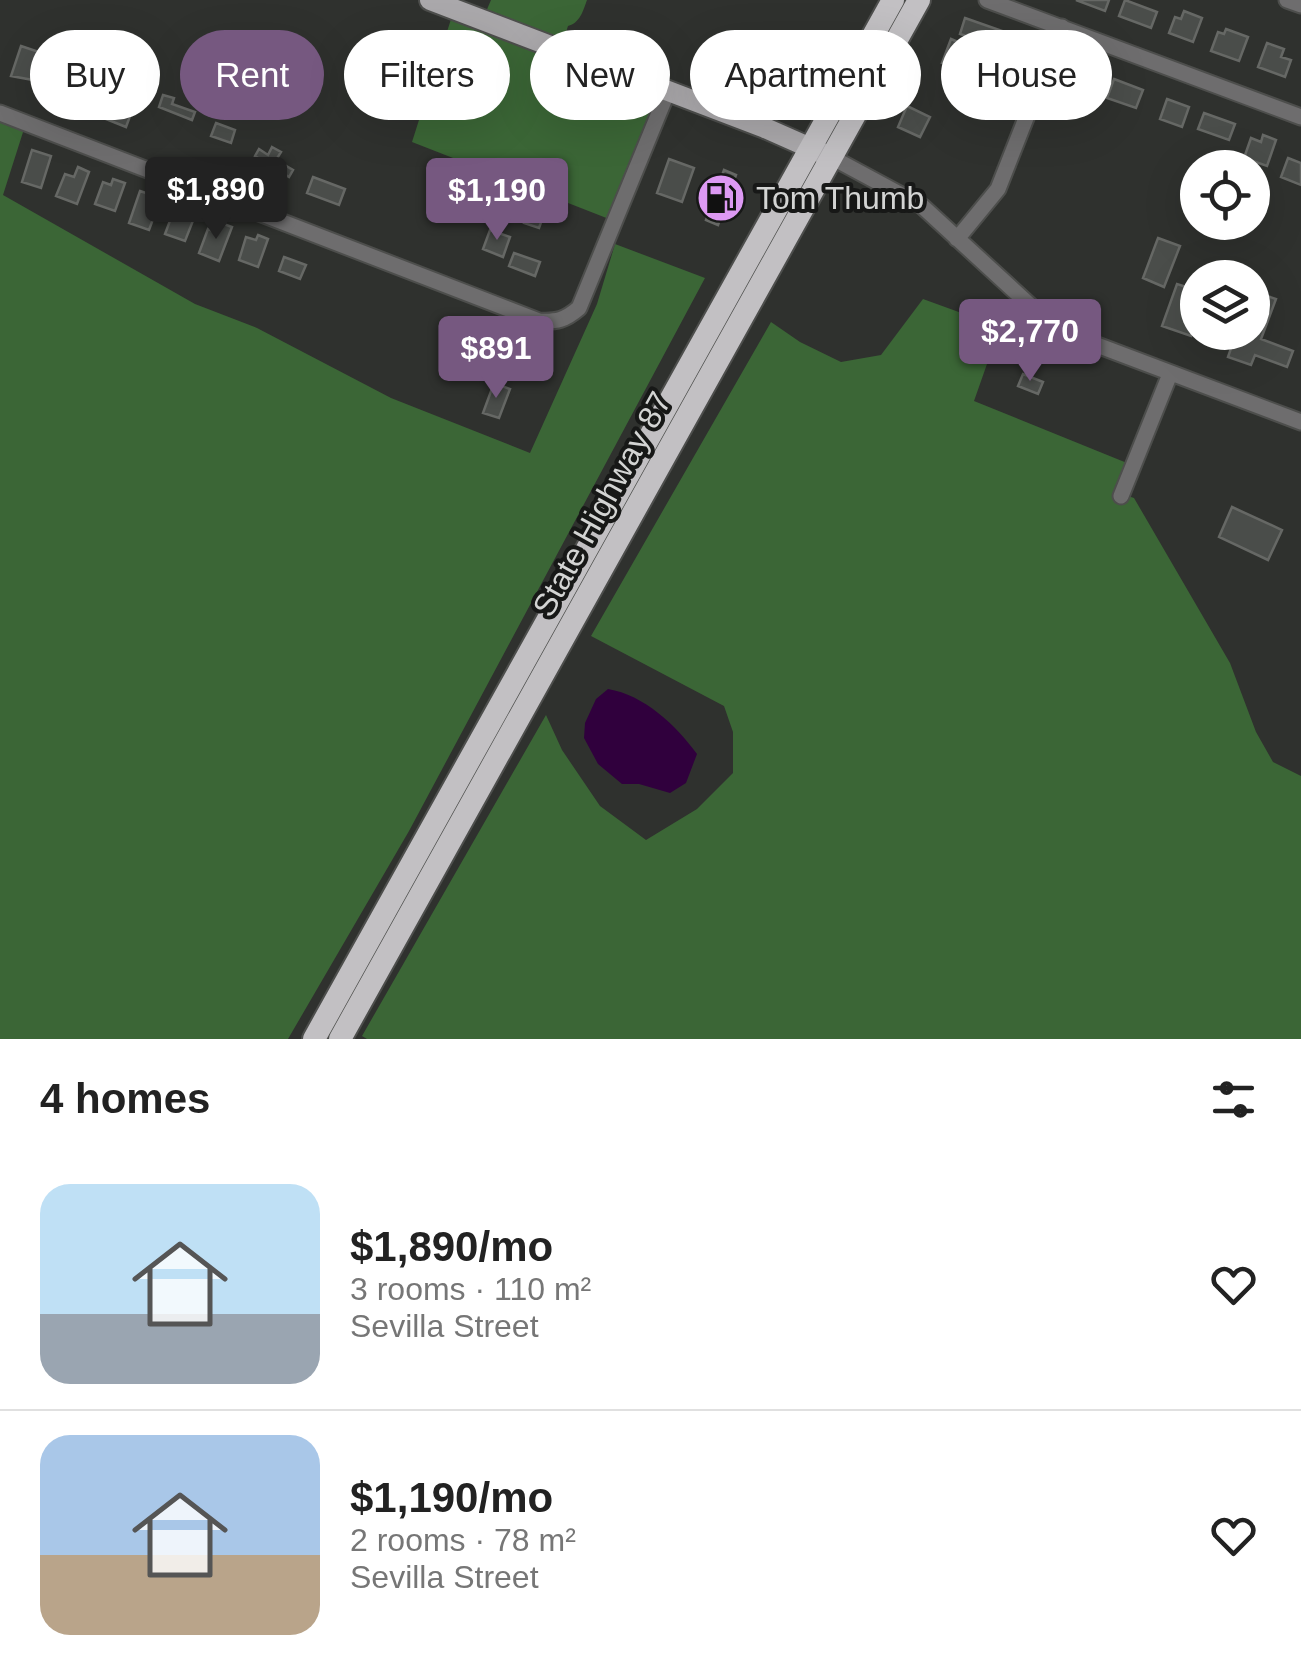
<!DOCTYPE html>
<meta charset="utf-8">
<style>
body{margin:0;font-family:Helvetica,sans-serif;background:#f6f6f6;color:#222;height:100vh;display:flex;flex-direction:column;font-size:38px;white-space:nowrap}
*{box-sizing:border-box;margin:0}
p{font-size:32px;color:#767676}
.icon{flex:none;width:55px;height:55px;fill:none;stroke:currentColor;stroke-width:2;stroke-linecap:round;stroke-linejoin:round}
.map{position:relative;height:1039px;overflow:hidden}
.panel{display:flex;flex-direction:column;background:#fff;flex:1}
.panel>*{flex:none}
.hud{position:absolute;left:30px;top:30px;width:1242px;height:90px;display:flex;gap:20px}
.buttons{position:absolute;left:1180px;top:150px;display:grid;gap:20px}
.buttons a{display:grid;place-items:center;width:90px;height:90px;border-radius:50%;background:#fff;box-shadow:0 10px 40px #0002;font-size:50px}
.price{position:absolute;translate:-50% -85px;padding:0 22px;border-radius:10px;background:#765880;color:#fff;font-size:32px;line-height:65px;filter:drop-shadow(0 2px 5px #0008)}
.price::after{content:'';position:absolute;left:50%;top:60px;width:30px;height:22px;margin-left:-15px;background:inherit;clip-path:polygon(0 0,100% 0,50% 100%)}
.price.current{background:#222;color:#fff}
ul{padding:0;list-style:none}
li{display:flex;align-items:center;gap:30px;height:250px;padding:0 40px}
li+li{border-top:2px solid #e0e0e0}
li span{display:grid;place-items:center;flex:none;width:280px;height:200px;border-radius:30px;color:#555}
li>.icon{margin-inline-start:auto}
span .icon{width:120px;height:120px;fill:#fffc;stroke-width:1}
li b{font-size:42px}
h2{display:flex;justify-content:space-between;align-items:center;height:120px;padding:0 40px;font-size:42px}
.tag{padding:0 35px;border-radius:45px;background:#fff;box-shadow:0 10px 40px #0002;font-size:35px;line-height:90px}
.tag.current{background:#765880;color:#fff}
.map>svg:first-child{display:block}
.green{fill:#3b6636}
.water{fill:#30003d}
.building{fill:#4a4d4a;stroke:#666865;stroke-width:2.5}
.lines{fill:none;stroke-linecap:round;stroke-linejoin:round}
.minor-casing{stroke:#4d4e4c;stroke-width:19}
.major-casing{stroke:#4d4e4c;stroke-width:24}
.highway-casing{stroke:#4d4e4c;stroke-width:26}
.minor{stroke:#6e6d6e;stroke-width:15}
.major{stroke:#aaa8ab;stroke-width:20}
.highway{stroke:#c2c0c3;stroke-width:22}
.labels{text-anchor:middle;stroke-width:8;stroke-linejoin:round;paint-order:stroke}
.poi-label{font-size:32px;fill:#d3d4d3;stroke:#171817;text-anchor:start}
.street-label{font-size:32px;fill:#d3d4d3;stroke:#171817}
</style>
<div class="map">
<svg width="1301" height="1039" viewBox="0 0 1301 1039">
<rect width="100%" height="100%" fill="#2f312e"/>
<path class="green" d="M 491,0 L 587,0 C 583,11 580,23 568,26 L 562,44 L 485,14 Z
M 452,16 L 660,96 L 609,219 L 412,142 Z
M 0,120 L 24,129 L 3,195 L 195,304 L 257,328 L 391,398 L 530,453 L 597,304 L 615,244 L 705,278 L 409,831 L 288,1039 L 0,1039 Z
M 923,299 L 1000,327 L 974,401 L 1127,463 L 1114,500 L 1124,504 L 1128,496 L 1134,498 L 1230,663 L 1256,732 L 1273,762 L 1301,776 L 1301,1039 L 367,1039 L 362,1036 L 546,715 L 562,750 L 600,806 L 646,840 L 697,809 L 733,773 L 733,732 L 724,706 L 591,636 L 771,322 L 800,342 L 841,362 L 881,355 Z"/>
<path class="water" d="M 608,689 C 644,695 676,725 697,754 L 686,783 L 670,793 L 639,784 L 622,784 L 598,764 L 584,738 L 585,723 L 596,699 Z"/>
<path class="building" d="M 1076,0 L 1109,0 L 1105,11 Z
M 1125,0 L 1157,12 L 1151,28 L 1119,16 Z
M 1184,11 L 1202,18 L 1193,42 L 1169,33 L 1175,17 L 1181,19 Z
M 965,18 L 1005,32 L 999,47 L 960,34 Z
M 1226,29 L 1248,37 L 1239,61 L 1211,51 L 1218,32 L 1224,34 Z
M 951,39 L 965,45 L 957,68 L 942,63 Z
M 1267,43 L 1284,49 L 1281,57 L 1291,60 L 1285,77 L 1258,67 Z
M 21,46 L 42,53 L 33,80 L 11,76 Z
M 1073,64 L 1095,72 L 1087,95 L 1071,89 L 1074,82 L 1068,80 Z
M 67,70 L 88,77 L 76,109 L 64,105 L 66,99 L 58,96 Z
M 300,78 L 315,83 L 311,95 L 296,90 Z
M 1114,79 L 1143,90 L 1136,108 L 1107,98 Z
M 117,90 L 137,97 L 126,127 L 106,119 Z
M 163,95 L 174,98 L 172,104 L 195,112 L 192,120 L 159,107 Z
M 1167,99 L 1189,107 L 1182,127 L 1160,119 Z
M 907,106 L 930,117 L 920,137 L 898,127 Z
M 1204,113 L 1235,124 L 1229,140 L 1198,129 Z
M 216,123 L 235,130 L 231,143 L 211,136 Z
M 1263,135 L 1276,140 L 1267,166 L 1244,158 L 1251,138 L 1261,142 Z
M 272,147 L 281,152 L 276,160 L 293,170 L 289,177 L 255,156 L 259,149 L 268,155 Z
M 32,150 L 51,156 L 41,188 L 22,182 Z
M 1288,158 L 1301,163 L 1301,185 L 1281,177 Z
M 669,159 L 694,168 L 682,202 L 657,193 Z
M 78,167 L 89,172 L 77,204 L 56,196 L 65,174 L 74,177 Z
M 724,170 L 736,175 L 718,225 L 706,220 Z
M 313,177 L 345,189 L 339,205 L 307,193 Z
M 113,179 L 125,183 L 115,211 L 95,204 L 103,182 L 111,185 Z
M 448,180 L 473,189 L 467,203 L 443,193 Z
M 140,191 L 161,198 L 149,230 L 129,223 Z
M 532,199 L 558,208 L 553,221 L 543,217 L 539,228 L 524,223 Z
M 184,208 L 196,213 L 185,241 L 165,234 L 174,210 L 183,213 Z
M 221,223 L 232,227 L 219,261 L 199,253 L 208,229 L 218,233 Z
M 490,230 L 510,237 L 503,257 L 483,249 Z
M 258,235 L 268,239 L 258,267 L 239,260 L 246,237 L 256,240 Z
M 1158,238 L 1180,246 L 1164,287 L 1143,278 Z
M 514,253 L 540,262 L 535,276 L 509,266 Z
M 284,257 L 306,265 L 300,279 L 279,271 Z
M 1196,281 L 1198,317 L 1191,336 L 1162,326 L 1177,284 L 1193,289 Z
M 1252,291 L 1276,299 L 1261,339 L 1293,351 L 1287,367 L 1255,355 L 1251,365 L 1228,357 L 1236,334 L 1233,332 L 1252,332 Z
M 1023,374 L 1043,382 L 1038,394 L 1018,386 Z
M 494,383 L 510,389 L 499,418 L 483,413 Z
M 1232,507 L 1282,530 L 1268,560 L 1219,537 Z"/>
<g class="lines">
<g class="minor-casing">
<path id="minor" d="M 987,0 L 1301,117
M 1287,0 L 1301,5
M 0,113 L 539,321 C 557,322 565,320 579,308 L 668,91
M 831,157 L 922,206 L 1033,308 L 1089,342 L 1301,422
M 957,239 L 998,189 L 1062,27
M 1121,496 L 1170,374"/>
</g>
<g class="major-casing">
<path id="major" d="M 430,0 L 765,128 L 824,154"/>
</g>
<g class="highway-casing">
<path id="highway" d="M 314,1039 L 893,0
M 340,1039 L 919,0"/>
</g>
<use href="#minor" class="minor"/>
<use href="#major" class="major"/>
<use href="#highway" class="highway"/>
</g>
<defs>
<g id="fuel-disc" transform="scale(2.5)"><circle r="9.5" fill="#dd99f3" stroke="#171817"/><path d="M-5.5-6h7V0h2V4h1.3V-2.5L3-4.5l.8-.8L6-3V5H2.5V1h-1V6h-7ZM-4.2-4.7v3.2H.2V-4.7Z" fill="#111"/></g>
</defs>
<g fill-rule="evenodd">
<use href="#fuel-disc" x="721" y="198"/>
</g>
<g class="labels">
<g class="poi-label">
<text x="756" y="209">Tom Thumb</text>
</g>
<g class="street-label">
<text transform="translate(602 504) rotate(-61)" y="11">State Highway 87</text>
</g>
</g>
</svg>
<div class="buttons">
<a><svg class="icon" aria-label="locate" viewBox="0 0 24 24"><circle cx="12" cy="12" r="6"/><path d="M12 2v4M12 18v4M2 12h4M18 12h4"/></svg></a>
<a><svg class="icon" aria-label="layers" viewBox="0 0 24 24"><path d="M12 4l9 5-9 5-9-5zM3 14l9 5 9-5"/></svg></a>
</div>
<b class="price current" style="left:216px;top:242px">$1,890</b>
<b class="price" style="left:497px;top:243px">$1,190</b>
<b class="price" style="left:1030px;top:384px">$2,770</b>
<b class="price" style="left:496px;top:401px">$891</b>
<div class="hud">
<a class="tag">Buy</a>
<a class="tag current">Rent</a>
<a class="tag">Filters</a>
<a class="tag">New</a>
<a class="tag">Apartment</a>
<a class="tag">House</a>
</div>
</div>
<section class="panel">
<h2>4 homes<svg class="icon" aria-label="filters" viewBox="0 0 24 24"><path d="M4 7h16M4 17h16"/><circle cx="9" cy="7" r="2"/><circle cx="15" cy="17" r="2"/></svg></h2>
<ul>
<li><span style="background:linear-gradient(#bfe0f5 65%,#9aa5b1 0)"><svg class="icon" aria-label="home" viewBox="0 0 24 24"><path d="M3 11l9-7 9 7M6 9v11h12V9"/></svg></span><div><b>$1,890/mo</b><p>3 rooms · 110 m²</p><p>Sevilla Street</p></div><svg class="icon" aria-label="heart" viewBox="0 0 24 24"><path d="M12 20l-8-8c-3-5 5-10 8-4 3-6 11-1 8 4z"/></svg></li>
<li><span style="background:linear-gradient(#a9c7e8 60%,#b9a48a 0)"><svg class="icon" aria-label="home" viewBox="0 0 24 24"><path d="M3 11l9-7 9 7M6 9v11h12V9"/></svg></span><div><b>$1,190/mo</b><p>2 rooms · 78 m²</p><p>Sevilla Street</p></div><svg class="icon" aria-label="heart" viewBox="0 0 24 24"><path d="M12 20l-8-8c-3-5 5-10 8-4 3-6 11-1 8 4z"/></svg></li>
</ul>
</section>
